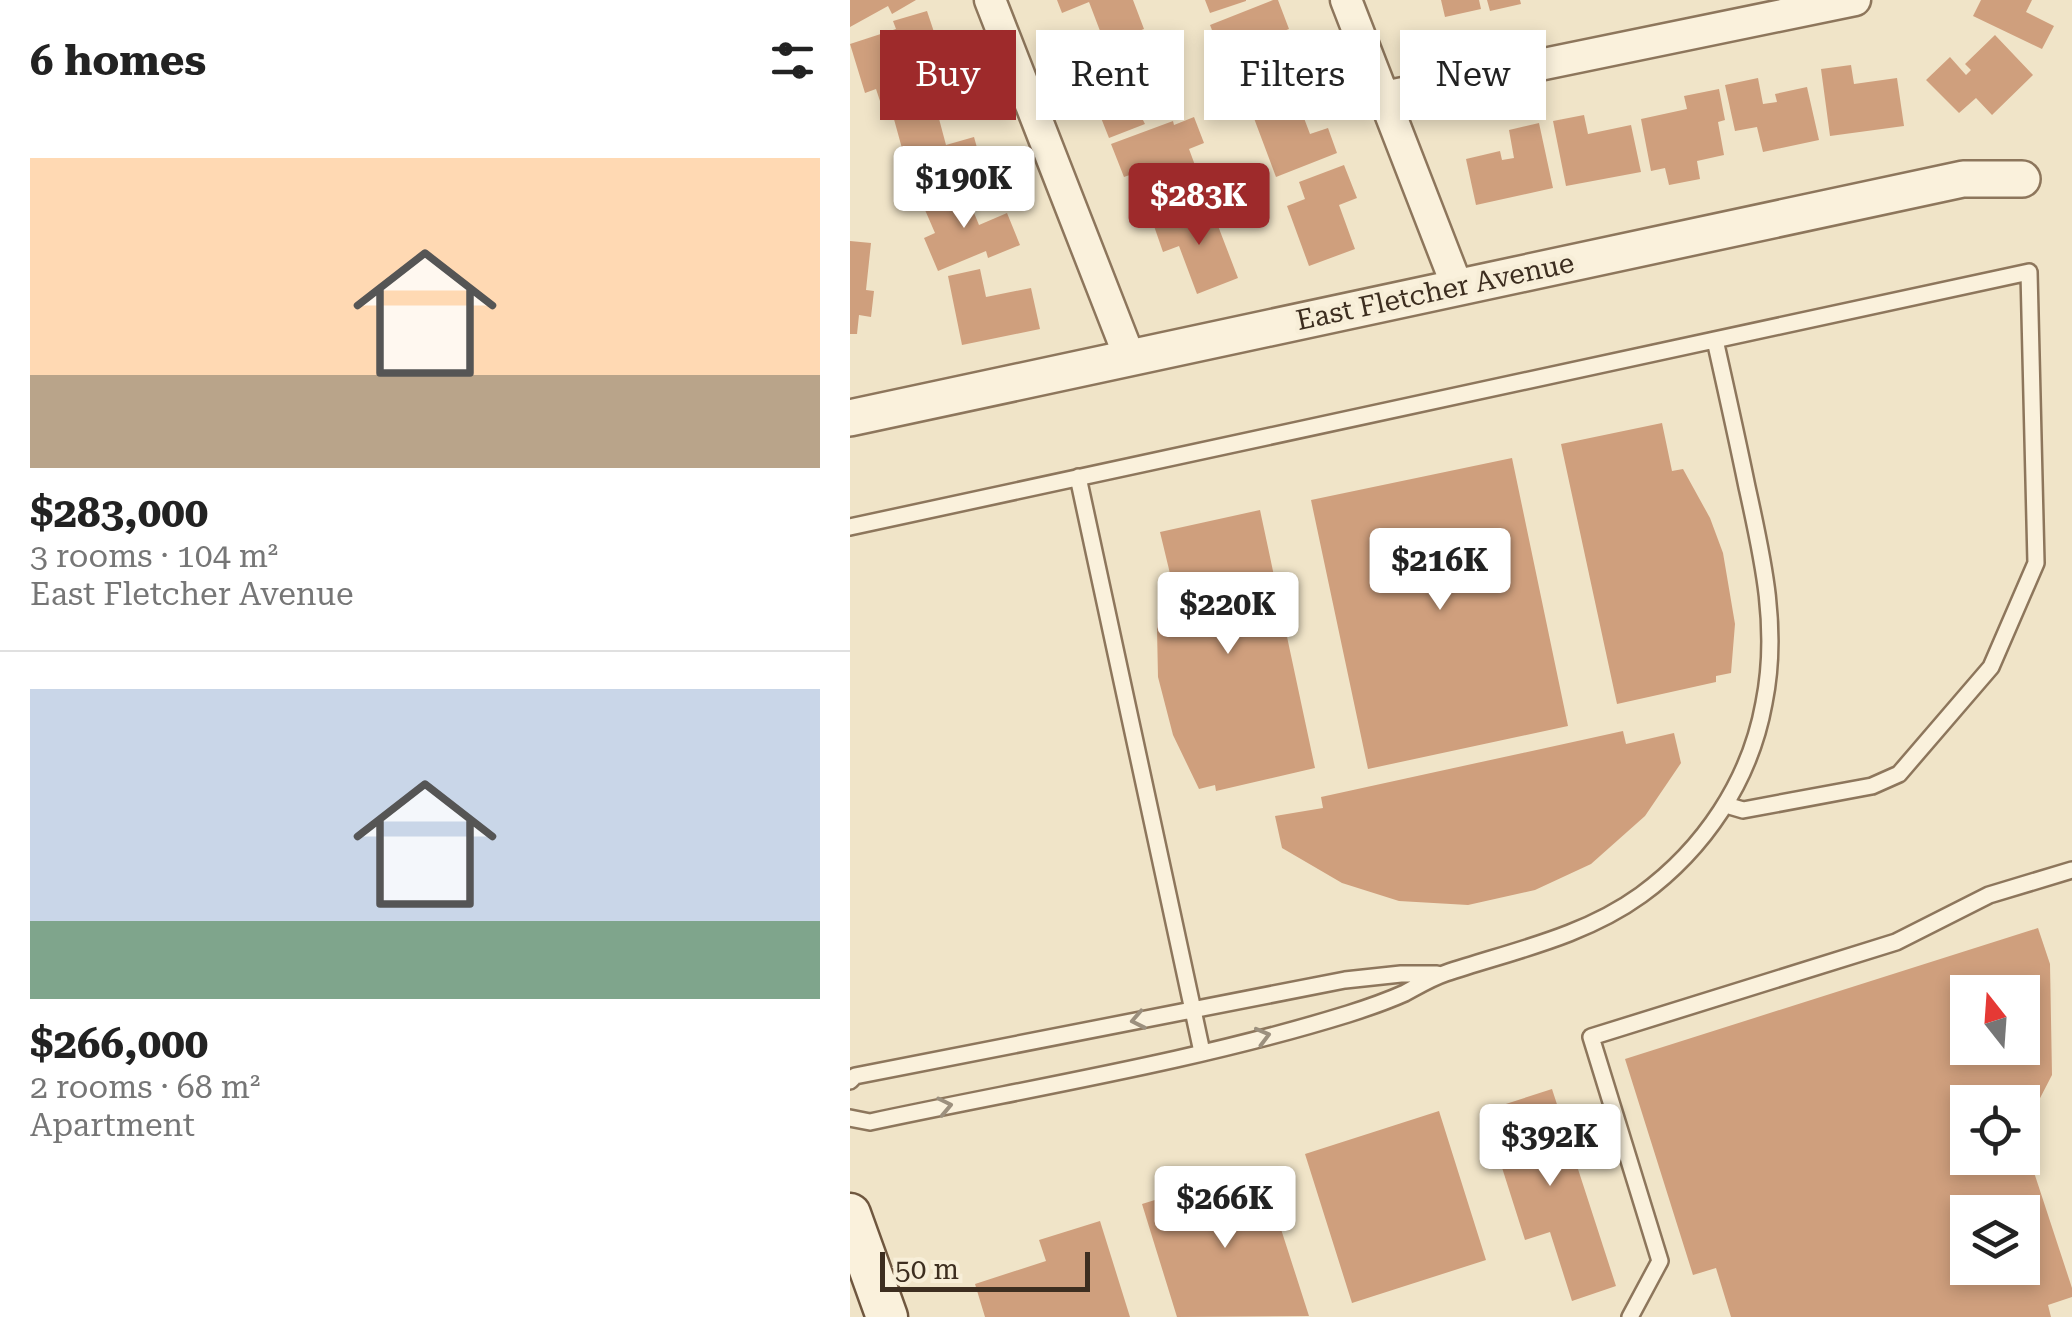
<!DOCTYPE html>
<meta charset="utf-8">
<style>
body{margin:0;font-family:"Roboto Serif",serif;background:#f6f6f6;color:#222;height:100vh;display:flex;flex-direction:column;font-size:38px;white-space:nowrap}
*{box-sizing:border-box;margin:0}
p{font-size:32px;color:#767676}
.icon{flex:none;width:55px;height:55px;fill:none;stroke:currentColor;stroke-width:2;stroke-linecap:round;stroke-linejoin:round}
.map{position:relative;flex:1;overflow:hidden}
.side{display:flex;flex-direction:column;background:#fff;width:850px}
.side>*{flex:none}
.guide{position:absolute;left:30px;top:30px;width:950px;height:90px;display:flex;gap:20px}
.needle{width:65px;rotate:343deg}
.buttons{position:absolute;left:1100px;top:975px;display:grid;gap:20px}
.buttons a{display:grid;place-items:center;width:90px;height:90px;border-radius:0px;background:#fff;box-shadow:0 5px 15px #0003;font-size:50px}
.scale{position:absolute;left:30px;bottom:25px;width:210px;box-sizing:border-box;padding-left:10px;border:5px solid #3d2e20;border-top:0;font-size:28px;line-height:35px;white-space:nowrap;color:#3d2e20;-webkit-text-stroke:8px #f7eed8;paint-order:stroke}
.price{position:absolute;translate:-50% -85px;padding:0 22px;border-radius:10px;background:#fff;color:#222;font-size:32px;line-height:65px;filter:drop-shadow(0 2px 5px #0008)}
.price::after{content:'';position:absolute;left:50%;top:60px;width:30px;height:22px;margin-left:-15px;background:inherit;clip-path:polygon(0 0,100% 0,50% 100%)}
.price.on{background:#9e2a2b;color:#fff}
ul{padding:0;list-style:none}
li{display:grid;align-content:center;gap:20px;height:530px;padding:0 30px}
li+li{border-top:2px solid #e0e0e0}
li span{display:grid;place-items:center;height:310px;border-radius:0px;color:#555}
li>.icon{margin-inline-start:auto}
span .icon{width:180px;height:180px;fill:#fffc;stroke-width:1}
li b{font-size:42px}
h2{display:flex;justify-content:space-between;align-items:center;height:120px;padding:0 30px;font-size:42px}
.tag{padding:0 35px;border-radius:0px;background:#fff;box-shadow:0 5px 15px #0003;font-size:35px;line-height:90px}
.tag.on{background:#9e2a2b;color:#fff}
main{display:flex;flex:1;min-height:0}
.map>svg:first-child{display:block}
.building{fill:#cf9f7d;fill-rule:evenodd}
.lines{fill:none;stroke-linecap:round;stroke-linejoin:round}
.service-casing{stroke:#8d765c;stroke-width:20}
.minor-casing{stroke:#8d765c;stroke-width:35}
.tertiary-casing{stroke:#8d765c;stroke-width:40}
.secondary-casing{stroke:#6f573f;stroke-width:45}
.service{stroke:#faf1dc;stroke-width:15}
.minor{stroke:#faf1dc;stroke-width:30}
.tertiary{stroke:#faf1dc;stroke-width:35}
.secondary{stroke:#faf1dc;stroke-width:40}
.oneway{stroke:#9c907e}
.labels{text-anchor:middle;stroke-width:9;stroke-linejoin:round;paint-order:stroke}
.street-label{font-size:28px;fill:#3d2e20;stroke:#f7eed8}
</style>
<main>
<section class="side">
<h2>6 homes<svg class="icon" aria-label="filters" viewBox="0 0 24 24"><path d="M4 7h16M4 17h16"/><circle cx="9" cy="7" r="2"/><circle cx="15" cy="17" r="2"/></svg></h2>
<ul>
<li><span style="background:linear-gradient(#ffd9b3 70%,#b9a48a 0)"><svg class="icon" aria-label="home" viewBox="0 0 24 24"><path d="M3 11l9-7 9 7M6 9v11h12V9"/></svg></span><div><b>$283,000</b><p>3 rooms · 104 m²</p><p>East Fletcher Avenue</p></div></li>
<li><span style="background:linear-gradient(#c9d6e8 75%,#7fa58c 0)"><svg class="icon" aria-label="home" viewBox="0 0 24 24"><path d="M3 11l9-7 9 7M6 9v11h12V9"/></svg></span><div><b>$266,000</b><p>2 rooms · 68 m²</p><p>Apartment</p></div></li>
</ul>
</section>
<div class="map">
<svg width="1222" height="1317" viewBox="0 0 1222 1317">
<rect width="100%" height="100%" fill="#f0e4c8"/>
<path class="building" d="M 0,0 L 66,0 L 42,14 L 38,6 L 0,27 Z
M 207,0 L 283,0 L 294,29 L 255,44 L 239,2 L 212,13 Z
M 355,0 L 396,0 L 396,1 L 360,13 Z
M 423,0 L 428,0 L 439,29 L 416,38 L 421,51 L 428,49 L 440,82 L 390,102 L 360,25 Z
M 591,0 L 629,0 L 631,9 L 595,17 Z
M 637,0 L 670,0 L 671,4 L 640,11 Z
M 1131,0 L 1182,0 L 1176,12 L 1204,26 L 1192,49 L 1123,16 Z
M 77,11 L 87,41 L 58,51 L 72,94 L 32,107 L 26,89 L 15,93 L 0,44 L 46,29 L 43,21 Z
M 295,34 L 323,107 L 292,118 L 295,124 L 259,138 L 228,60 Z
M 1145,35 L 1183,75 L 1142,115 L 1126,98 L 1109,113 L 1076,80 L 1100,57 L 1116,75 L 1121,70 L 1115,64 Z
M 1001,65 L 1004,84 L 1047,78 L 1054,126 L 980,136 L 971,69 Z
M 908,78 L 913,104 L 927,102 L 925,94 L 957,87 L 969,140 L 913,152 L 907,127 L 885,131 L 875,85 Z
M 443,89 L 460,134 L 478,128 L 487,153 L 426,177 L 399,105 Z
M 869,89 L 875,120 L 868,122 L 874,155 L 847,161 L 850,179 L 819,185 L 815,168 L 801,171 L 791,119 L 837,109 L 834,96 Z
M 84,100 L 96,145 L 124,137 L 133,169 L 99,178 L 98,171 L 61,181 L 42,112 Z
M 734,115 L 738,134 L 781,125 L 791,172 L 716,186 L 703,121 Z
M 344,117 L 354,143 L 339,149 L 356,195 L 315,209 L 300,168 L 274,177 L 261,144 L 323,121 L 324,125 Z
M 689,123 L 703,188 L 626,205 L 616,159 L 650,151 L 652,160 L 664,158 L 659,130 Z
M 494,165 L 507,198 L 489,205 L 505,249 L 459,266 L 437,206 L 455,199 L 449,182 Z
M 113,186 L 129,225 L 157,213 L 170,245 L 138,258 L 136,251 L 88,271 L 74,238 L 85,233 L 72,203 Z
M 360,205 L 388,278 L 347,294 L 329,246 L 313,252 L 304,226 Z
M 0,241 L 21,243 L 16,290 L 24,291 L 21,317 L 9,315 L 7,334 L 0,334 Z
M 130,269 L 136,297 L 181,288 L 190,329 L 112,345 L 98,276 Z
M 812,423 L 822,471 L 833,469 L 860,518 L 873,553 L 885,624 L 881,673 L 866,676 L 866,682 L 767,704 L 711,444 Z
M 662,458 L 718,726 L 518,769 L 461,500 Z
M 410,510 L 465,768 L 366,791 L 365,785 L 349,789 L 323,735 L 308,677 L 307,629 L 311,585 L 322,582 L 310,532 Z
M 773,731 L 776,744 L 824,733 L 831,763 L 795,816 L 741,864 L 685,890 L 618,905 L 549,901 L 492,883 L 432,848 L 425,816 L 473,808 L 471,797 Z
M 1188,928 L 1200,964 L 1202,1075 L 1187,1104 L 1172,1108 L 1172,1102 L 1118,1102 L 1118,1158 L 1172,1158 L 1173,1139 L 1222,1288 L 1222,1297 L 1198,1305 L 1201,1317 L 881,1317 L 866,1268 L 843,1275 L 775,1059 ZM 1118,992 L 1172,992 L 1172,1048 L 1118,1048 ZM 1118,1212 L 1172,1212 L 1172,1268 L 1118,1268 Z
M 702,1089 L 766,1286 L 722,1301 L 700,1232 L 675,1240 L 634,1111 Z
M 589,1111 L 636,1260 L 502,1303 L 455,1154 Z
M 411,1167 L 459,1316 L 327,1317 L 292,1204 Z
M 250,1221 L 280,1317 L 135,1317 L 125,1284 L 196,1261 L 189,1240 Z"/>
<g class="lines">
<g class="service-casing">
<path id="service" d="M 228,477 L 352,1052
M 0,527 L 1179,272 L 1186,563 L 1141,667 L 1049,774 L 1022,786 L 893,810 L 876,805
M 0,1081 L 5,1076 L 495,980 L 551,974 L 587,974
M 0,1118 L 20,1122 C 179,1088 343,1062 498,1014 C 517,1008 537,1001 555,993 C 568,986 581,978 596,973 C 662,951 733,937 791,895 C 854,849 900,781 914,703 C 929,629 913,559 897,487 C 887,438 876,389 865,340
M 780,1317 L 810,1261 L 741,1037 L 1046,942 L 1139,895 L 1222,870"/>
</g>
<g class="minor-casing">
<path id="minor" d="M 140,0 L 279,356
M 496,0 L 607,286
M 534,97 L 1005,0"/>
</g>
<g class="tertiary-casing">
<path id="tertiary" d="M 0,418 L 1113,179 L 1172,179"/>
</g>
<g class="secondary-casing">
<path id="secondary" d="M 0,1214 L 37,1317"/>
</g>
<use href="#service" class="service"/>
<use href="#minor" class="minor"/>
<use href="#tertiary" class="tertiary"/>
<use href="#secondary" class="secondary"/>
</g>
<defs><path id="oneway-chevron" d="M-2-3.5L2.5 0L-2 3.5" fill="none" stroke-width="1.6" stroke-linecap="round" stroke-linejoin="round" transform="scale(2.5)"/></defs>
<g class="oneway">
<use href="#oneway-chevron" transform="translate(288 1020) rotate(169)"/>
<use href="#oneway-chevron" transform="translate(413 1036) rotate(-15)"/>
<use href="#oneway-chevron" transform="translate(95 1106) rotate(-12)"/>
</g>
<g class="labels">
<g class="street-label">
<text transform="translate(585 291) rotate(-12)" y="10">East Fletcher Avenue</text>
</g>
</g>
</svg>
<div class="buttons">
<a><svg class="needle" viewBox="-14 -14 28 28"><path d="M0-13l5 13h-10z" fill="#e53935"/><path d="M0 13l5-13h-10z" fill="#767676"/></svg></a>
<a><svg class="icon" aria-label="locate" viewBox="0 0 24 24"><circle cx="12" cy="12" r="6"/><path d="M12 2v4M12 18v4M2 12h4M18 12h4"/></svg></a>
<a><svg class="icon" aria-label="layers" viewBox="0 0 24 24"><path d="M12 4l9 5-9 5-9-5zM3 14l9 5 9-5"/></svg></a>
</div>
<div class="scale">50 m</div>
<b class="price" style="left:114px;top:231px">$190K</b>
<b class="price on" style="left:349px;top:248px">$283K</b>
<b class="price" style="left:590px;top:613px">$216K</b>
<b class="price" style="left:378px;top:657px">$220K</b>
<b class="price" style="left:700px;top:1189px">$392K</b>
<b class="price" style="left:375px;top:1251px">$266K</b>
<div class="guide">
<a class="tag on">Buy</a>
<a class="tag">Rent</a>
<a class="tag">Filters</a>
<a class="tag">New</a>
</div>
</div>
</main>
